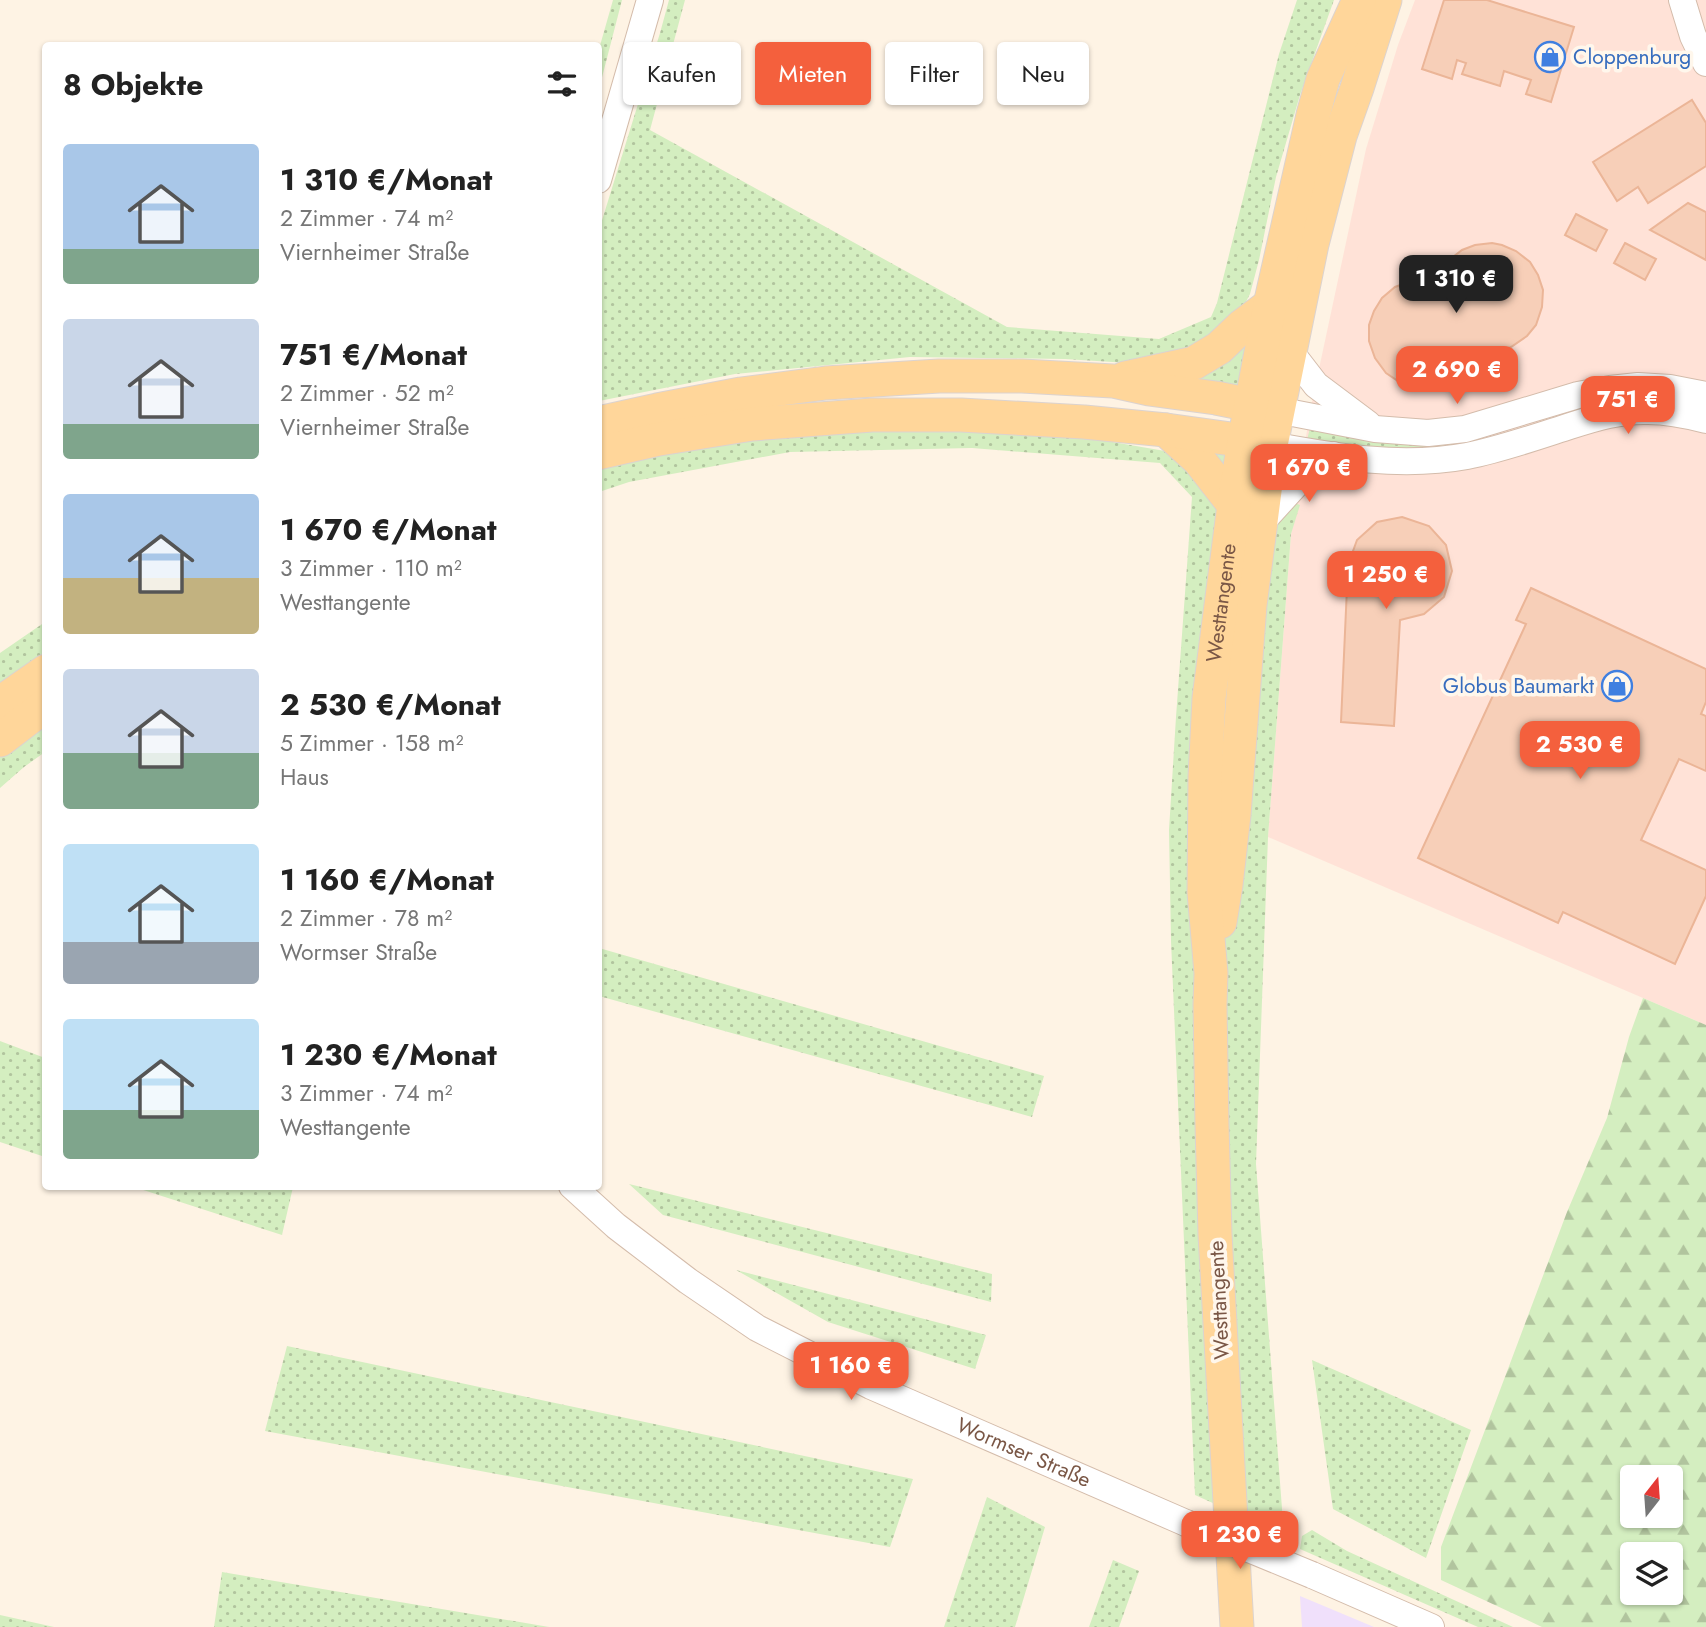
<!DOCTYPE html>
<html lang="de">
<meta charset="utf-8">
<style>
body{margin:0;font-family:Jost,sans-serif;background:#f2f2f2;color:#222;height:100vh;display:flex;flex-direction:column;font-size:26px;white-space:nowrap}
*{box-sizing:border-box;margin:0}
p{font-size:23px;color:#767676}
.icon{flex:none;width:38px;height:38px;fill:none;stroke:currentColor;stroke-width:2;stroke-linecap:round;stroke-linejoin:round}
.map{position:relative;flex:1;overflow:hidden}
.panel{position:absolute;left:42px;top:42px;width:560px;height:1148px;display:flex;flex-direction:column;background:#fff;border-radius:7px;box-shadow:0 2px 5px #0004}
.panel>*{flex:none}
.hud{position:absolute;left:623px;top:42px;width:665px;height:63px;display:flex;gap:14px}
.needle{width:46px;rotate:17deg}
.fabs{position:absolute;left:1620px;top:1465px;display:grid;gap:14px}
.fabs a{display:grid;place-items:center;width:63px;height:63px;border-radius:7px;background:#fff;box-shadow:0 2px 5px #0004;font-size:35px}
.price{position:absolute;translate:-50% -60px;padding:0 16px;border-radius:14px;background:#f4603d;color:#fff;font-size:23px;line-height:46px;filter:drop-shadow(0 2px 4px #0008)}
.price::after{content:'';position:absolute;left:50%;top:42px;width:21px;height:16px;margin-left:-10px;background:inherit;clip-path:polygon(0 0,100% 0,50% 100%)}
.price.selected{background:#222;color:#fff}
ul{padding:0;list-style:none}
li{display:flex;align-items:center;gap:21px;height:175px;padding:0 21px}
li span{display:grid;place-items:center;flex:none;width:196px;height:140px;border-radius:7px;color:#555}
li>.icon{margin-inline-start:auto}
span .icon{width:84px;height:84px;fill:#fffc;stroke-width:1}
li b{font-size:30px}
h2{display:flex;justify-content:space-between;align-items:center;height:84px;padding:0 21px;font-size:30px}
.pill{padding:0 24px;border-radius:7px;background:#fff;box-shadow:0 2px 5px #0004;font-size:24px;line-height:63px}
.pill.selected{background:#f4603d;color:#fff}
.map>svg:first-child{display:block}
.commercial{fill:#ffe2d7}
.education{fill:#f0e0fb}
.green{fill:url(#green-dots)}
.forest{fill:url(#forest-firs);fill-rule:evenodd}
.building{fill:#f7cfb8;stroke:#ebb597;stroke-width:2}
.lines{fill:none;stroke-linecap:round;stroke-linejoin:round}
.minor-casing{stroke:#d4bcab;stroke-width:28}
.major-casing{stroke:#dcd3cf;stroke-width:35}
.minor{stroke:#fff;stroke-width:26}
.major{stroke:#ffd69a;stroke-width:33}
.minor-bridge-casing{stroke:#d4bcab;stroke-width:28;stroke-linecap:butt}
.minor-bridge{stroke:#fff;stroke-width:26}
.labels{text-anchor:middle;stroke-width:7;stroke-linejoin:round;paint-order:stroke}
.shop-label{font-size:21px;fill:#366cbe;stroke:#fff7ec;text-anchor:start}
.street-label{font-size:21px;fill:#7a5746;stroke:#fff7ec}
</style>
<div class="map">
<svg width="1706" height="1627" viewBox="0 0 1706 1627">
<defs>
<pattern id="green-dots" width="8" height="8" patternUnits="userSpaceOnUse" patternTransform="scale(1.75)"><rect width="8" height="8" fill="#d4eec0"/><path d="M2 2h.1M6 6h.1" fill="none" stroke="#b1c49e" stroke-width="1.8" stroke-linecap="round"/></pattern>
<pattern id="forest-firs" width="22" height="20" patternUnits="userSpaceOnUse" patternTransform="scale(1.75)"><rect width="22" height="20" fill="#d4eec0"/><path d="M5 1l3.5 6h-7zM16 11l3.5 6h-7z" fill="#b1c49e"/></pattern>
</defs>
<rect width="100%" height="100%" fill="#fef3e4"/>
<path class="commercial" d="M 1415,0 L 1706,0 L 1706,1025 L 1268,837 L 1291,534 L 1310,411 L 1366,149 L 1398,45 Z"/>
<path class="education" d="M 1300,1596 L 1374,1627 L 1302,1627 Z"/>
<path class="green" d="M 613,0 L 622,0 L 599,89 L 599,49 Z
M 669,0 L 685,0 L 650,130 L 1007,327 L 1159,339 L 1211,317 L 1217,303 L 1279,54 L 1297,0 L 1334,0 L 1300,95 L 1276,177 L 1259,260 L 1250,294 L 1235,323 L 1160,365 L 1065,359 L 910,357 L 735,374 L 599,401 L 599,230 L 660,33 Z
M 1248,328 L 1239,385 L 1186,377 Z
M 911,425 L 1101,440 L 1165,451 L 1198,448 L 1227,452 L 1250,485 L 1300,505 L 1291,534 L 1268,837 L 1256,1164 L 1284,1535 L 1195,1495 L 1171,941 L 1169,830 L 1176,717 L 1192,497 L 1160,463 L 972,448 L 790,452 L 629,482 L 599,492 L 599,463 L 677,443 Z
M 1310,428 L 1457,443 L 1457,448 L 1381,450 L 1307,440 Z
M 45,622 L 45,652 L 0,685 L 0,653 Z
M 45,718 L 45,752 L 24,767 L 0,788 L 0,751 Z
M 599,948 L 1044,1076 L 1032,1117 L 599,996 Z
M 0,1041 L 45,1058 L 45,1157 L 0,1142 Z
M 629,1184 L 992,1274 L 991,1302 L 663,1215 Z
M 134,1187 L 293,1186 L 293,1187 L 282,1235 Z
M 736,1270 L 986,1335 L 975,1369 L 828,1322 Z
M 287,1346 L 913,1479 L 890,1547 L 265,1431 Z
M 1312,1360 L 1471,1430 L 1426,1558 L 1333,1509 Z
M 987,1497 L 1045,1527 L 1015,1627 L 944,1627 Z
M 1312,1530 L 1347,1551 L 1513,1627 L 1478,1627 L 1300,1549 L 1302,1536 Z
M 1113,1560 L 1139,1571 L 1119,1627 L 1089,1627 Z
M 222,1572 L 549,1627 L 214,1627 Z
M 0,1615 L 54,1627 L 0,1627 Z"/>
<path class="forest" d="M 1643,998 L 1706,1025 L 1706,1627 L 1542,1627 L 1441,1580 L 1441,1547 L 1567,1212 L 1607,1118 L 1629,1037 ZM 1633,1477 L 1671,1477 L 1671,1516 L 1633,1516 ZM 1633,1554 L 1671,1554 L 1671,1592 L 1633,1592 Z"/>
<path class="building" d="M 1444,0 L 1487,0 L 1574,27 L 1551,102 L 1526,94 L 1531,80 L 1504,71 L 1500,86 L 1462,74 L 1466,63 L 1457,60 L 1452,79 L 1422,69 Z
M 1692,100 L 1706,123 L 1706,166 L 1648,203 L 1638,187 L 1617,201 L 1593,162 Z
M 1688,203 L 1706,212 L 1706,260 L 1650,230 Z
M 1576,214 L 1607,230 L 1596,251 L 1565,235 Z
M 1492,243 L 1502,245 L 1516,251 L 1530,262 L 1538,275 L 1543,290 L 1542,307 L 1536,325 L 1527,336 L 1511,347 L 1494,352 L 1475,350 L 1467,366 L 1456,377 L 1438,386 L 1416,387 L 1401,383 L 1386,373 L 1375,358 L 1369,341 L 1369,325 L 1374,311 L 1382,298 L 1395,287 L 1414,280 L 1437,281 L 1445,266 L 1453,257 L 1462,250 L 1475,245 Z
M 1625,243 L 1656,259 L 1645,280 L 1614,263 Z
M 1402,517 L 1429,526 L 1446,545 L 1452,571 L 1444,597 L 1424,614 L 1400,620 L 1394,726 L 1341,722 L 1348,565 L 1357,540 L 1377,522 Z
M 1531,588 L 1706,669 L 1706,702 L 1701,714 L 1706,716 L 1706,771 L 1679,759 L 1641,840 L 1706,870 L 1706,896 L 1675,964 L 1563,912 L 1558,923 L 1418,858 L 1526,624 L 1516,620 Z"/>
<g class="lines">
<g class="minor-casing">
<g id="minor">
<path d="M 1682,0 L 1693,36 L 1706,63"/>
<path d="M 598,180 L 650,0"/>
<path d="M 1289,350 L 1316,385 L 1368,424"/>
<path d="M 1277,410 L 1375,429 L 1428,433 L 1465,429 L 1578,395 L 1610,389 L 1638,386 L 1670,388 L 1706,395"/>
<path d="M 1271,445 C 1335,457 1402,468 1467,456 C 1502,449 1536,437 1570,426 C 1595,418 1621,410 1648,411 C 1668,411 1687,415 1706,420"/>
<path d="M 1260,524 L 1300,480 L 1334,455"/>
<path id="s1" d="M 572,1186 L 616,1226 L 688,1281 L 757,1328 L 871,1386 L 1186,1523"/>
<path d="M 1312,1575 L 1431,1627"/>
</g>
</g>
<g class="major-casing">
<g id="major">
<path d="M 1125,378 L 1194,363 L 1219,348 L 1242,326 L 1270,305"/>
<path d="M 598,423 L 657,410 L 741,394 L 826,383 L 939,376 L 1022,376 L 1113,381 L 1149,389 L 1216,398 L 1271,409"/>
<path d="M 1166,430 L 1199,460 L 1234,505"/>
<path d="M 598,453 L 659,439 L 752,424 L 872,415 L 961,415 L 1084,422 L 1166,430 L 1267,444"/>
<path d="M 0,703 L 46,671"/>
<path d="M 0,740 L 46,705"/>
<path d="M 1220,922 L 1226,885 L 1234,815 L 1250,605 L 1271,445 L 1312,244 L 1340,136 L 1357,88 L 1385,0"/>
<path id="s2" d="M 1237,1627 L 1215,1234 L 1212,1125 L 1210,1005 L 1211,973 L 1204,892 L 1205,777 L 1209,698 L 1234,505 L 1244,441 L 1270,305 L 1313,115 L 1323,79 L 1359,0"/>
</g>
</g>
<use href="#minor" class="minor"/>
<use href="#major" class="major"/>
<g class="minor-bridge-casing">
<path id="minor-bridge" d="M 1186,1523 L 1312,1575"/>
</g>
<use href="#minor-bridge" class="minor-bridge"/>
</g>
<defs>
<g id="shop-ring" transform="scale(1.575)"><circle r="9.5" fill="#fff7ec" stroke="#3f7fe0" stroke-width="1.5"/><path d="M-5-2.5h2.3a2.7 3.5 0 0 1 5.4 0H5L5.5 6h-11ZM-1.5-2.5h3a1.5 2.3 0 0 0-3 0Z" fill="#3f7fe0"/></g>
</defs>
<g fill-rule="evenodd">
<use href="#shop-ring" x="1550" y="57"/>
<use href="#shop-ring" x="1617" y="686"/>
</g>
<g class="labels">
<g class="shop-label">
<text x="1573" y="64">Cloppenburg</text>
<text x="1594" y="693" text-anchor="end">Globus Baumarkt</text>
</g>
<g class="street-label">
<text dy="7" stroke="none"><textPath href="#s2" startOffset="1026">Westtangente</textPath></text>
<text transform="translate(1219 1300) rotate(-93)" y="7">Westtangente</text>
<text dy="7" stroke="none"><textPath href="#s1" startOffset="528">Wormser Straße</textPath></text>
</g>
</g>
</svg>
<div class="fabs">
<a><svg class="needle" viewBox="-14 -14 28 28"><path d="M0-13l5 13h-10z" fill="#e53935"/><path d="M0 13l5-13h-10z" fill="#767676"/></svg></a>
<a><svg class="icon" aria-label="layers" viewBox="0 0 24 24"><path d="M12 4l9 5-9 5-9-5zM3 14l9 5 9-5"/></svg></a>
</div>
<b class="price selected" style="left:1456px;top:315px">1 310 €</b>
<b class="price" style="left:1457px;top:406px">2 690 €</b>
<b class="price" style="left:1628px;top:436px">751 €</b>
<b class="price" style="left:1309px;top:504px">1 670 €</b>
<b class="price" style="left:1386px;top:611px">1 250 €</b>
<b class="price" style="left:1580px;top:781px">2 530 €</b>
<b class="price" style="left:851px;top:1402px">1 160 €</b>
<b class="price" style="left:1240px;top:1571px">1 230 €</b>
<div class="hud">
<a class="pill">Kaufen</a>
<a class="pill selected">Mieten</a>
<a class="pill">Filter</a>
<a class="pill">Neu</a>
</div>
<section class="panel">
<h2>8 Objekte<svg class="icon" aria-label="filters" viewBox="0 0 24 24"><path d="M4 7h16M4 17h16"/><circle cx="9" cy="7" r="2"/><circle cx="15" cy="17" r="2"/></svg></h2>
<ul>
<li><span style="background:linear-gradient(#a9c7e8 75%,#7fa58c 0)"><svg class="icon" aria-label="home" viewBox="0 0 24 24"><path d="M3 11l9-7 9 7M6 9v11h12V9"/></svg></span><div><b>1 310 €/Monat</b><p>2 Zimmer · 74 m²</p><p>Viernheimer Straße</p></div></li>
<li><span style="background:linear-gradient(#c9d6e8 75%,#7fa58c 0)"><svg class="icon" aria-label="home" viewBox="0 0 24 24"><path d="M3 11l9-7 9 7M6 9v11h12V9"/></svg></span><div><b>751 €/Monat</b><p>2 Zimmer · 52 m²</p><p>Viernheimer Straße</p></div></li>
<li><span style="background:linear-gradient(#a9c7e8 60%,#c2b280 0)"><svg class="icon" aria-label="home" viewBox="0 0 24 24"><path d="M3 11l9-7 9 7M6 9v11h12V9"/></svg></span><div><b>1 670 €/Monat</b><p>3 Zimmer · 110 m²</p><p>Westtangente</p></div></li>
<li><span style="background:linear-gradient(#c9d6e8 60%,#7fa58c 0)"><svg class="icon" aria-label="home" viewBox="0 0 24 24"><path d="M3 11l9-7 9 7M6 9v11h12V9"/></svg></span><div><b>2 530 €/Monat</b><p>5 Zimmer · 158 m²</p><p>Haus</p></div></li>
<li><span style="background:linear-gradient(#bfe0f5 70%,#9aa5b1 0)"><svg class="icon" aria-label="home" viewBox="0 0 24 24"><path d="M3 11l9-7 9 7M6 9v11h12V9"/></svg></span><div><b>1 160 €/Monat</b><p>2 Zimmer · 78 m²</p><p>Wormser Straße</p></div></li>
<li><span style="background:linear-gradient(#bfe0f5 65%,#7fa58c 0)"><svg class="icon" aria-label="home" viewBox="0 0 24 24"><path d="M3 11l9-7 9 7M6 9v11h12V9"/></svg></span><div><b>1 230 €/Monat</b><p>3 Zimmer · 74 m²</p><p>Westtangente</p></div></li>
</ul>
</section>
</div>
